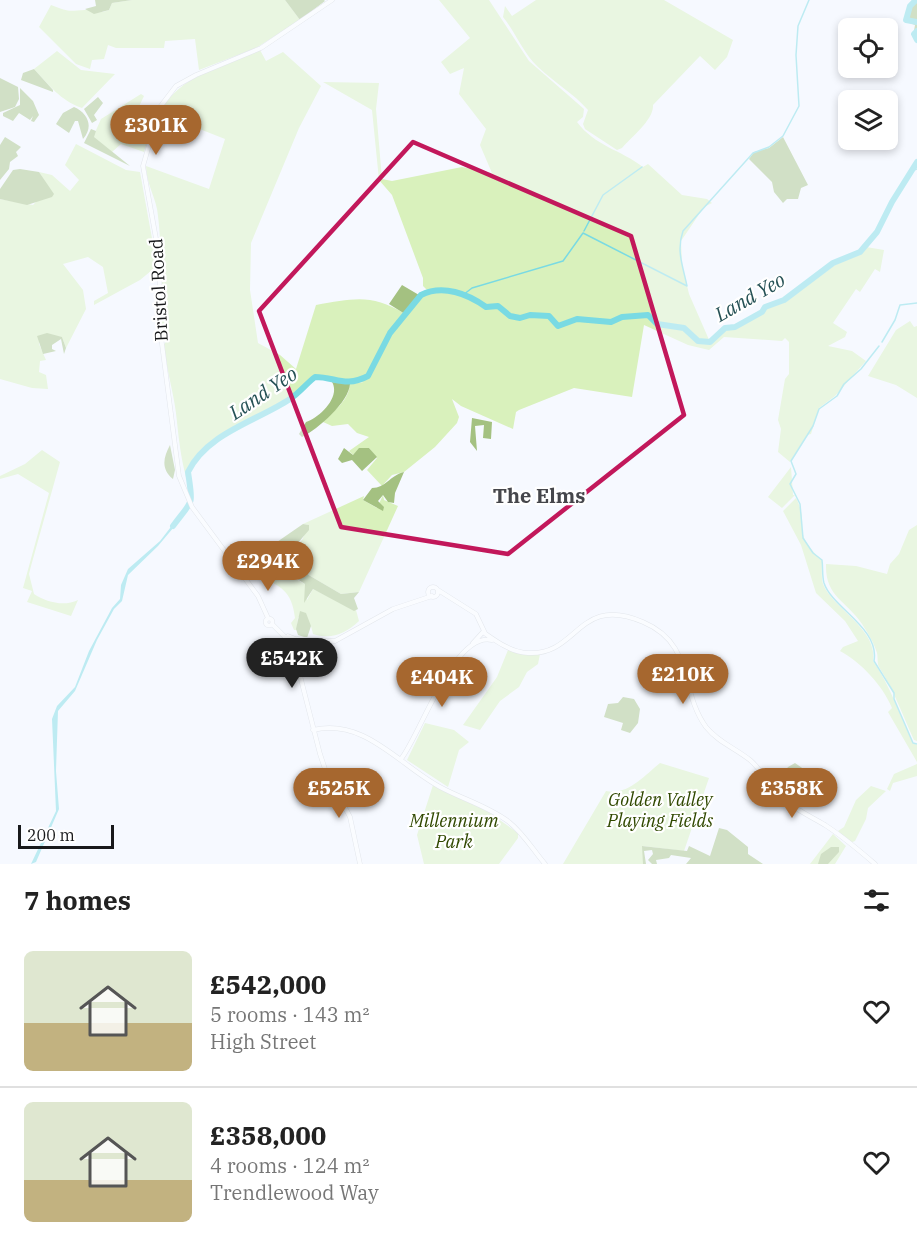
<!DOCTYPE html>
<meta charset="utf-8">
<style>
body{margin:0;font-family:"IBM Plex Serif",serif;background:#f2f2f2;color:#222;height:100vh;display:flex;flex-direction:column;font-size:22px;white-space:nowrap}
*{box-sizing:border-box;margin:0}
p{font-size:20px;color:#767676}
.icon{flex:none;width:33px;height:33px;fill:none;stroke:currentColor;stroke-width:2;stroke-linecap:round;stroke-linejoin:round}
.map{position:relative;height:864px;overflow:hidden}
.panel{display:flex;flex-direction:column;background:#fff;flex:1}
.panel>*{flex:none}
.tools{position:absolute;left:838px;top:18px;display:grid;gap:12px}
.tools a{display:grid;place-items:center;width:60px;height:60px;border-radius:9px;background:#fff;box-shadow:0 3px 9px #0003;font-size:30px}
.scale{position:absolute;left:18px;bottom:15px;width:96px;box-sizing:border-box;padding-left:6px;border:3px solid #18191b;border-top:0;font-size:16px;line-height:21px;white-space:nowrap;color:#18191b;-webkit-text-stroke:4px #fff;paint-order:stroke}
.price{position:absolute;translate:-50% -51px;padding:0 14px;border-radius:21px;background:#a6672f;color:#fff;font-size:20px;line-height:39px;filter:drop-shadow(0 2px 3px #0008)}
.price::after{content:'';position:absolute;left:50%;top:36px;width:18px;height:14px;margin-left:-9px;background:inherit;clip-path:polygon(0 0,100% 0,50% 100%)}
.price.on{background:#222;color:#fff}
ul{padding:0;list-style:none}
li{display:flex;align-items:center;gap:18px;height:150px;padding:0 24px}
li+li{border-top:2px solid #e0e0e0}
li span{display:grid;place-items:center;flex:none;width:168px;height:120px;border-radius:9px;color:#555}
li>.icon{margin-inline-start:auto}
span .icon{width:72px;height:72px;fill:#fffc;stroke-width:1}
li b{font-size:26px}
h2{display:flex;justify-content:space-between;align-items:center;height:72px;padding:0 24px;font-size:26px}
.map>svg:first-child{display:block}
.green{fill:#d9f1bc}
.forest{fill:#a4c181}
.water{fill:#79dae3}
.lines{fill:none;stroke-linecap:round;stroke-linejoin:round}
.stream{stroke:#79dae3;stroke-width:1.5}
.river{stroke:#79dae3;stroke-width:6}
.secondary-casing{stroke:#cccfd5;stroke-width:5}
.secondary{stroke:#fff;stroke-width:4}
.marked{fill:none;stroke:#c2185b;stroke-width:4.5;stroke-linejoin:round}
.labels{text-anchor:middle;stroke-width:4.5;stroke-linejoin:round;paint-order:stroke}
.street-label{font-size:18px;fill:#18191b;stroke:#fff}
.park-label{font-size:18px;font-style:italic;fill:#314900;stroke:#fff}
.water-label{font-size:20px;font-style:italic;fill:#255155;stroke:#fff}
.neighbourhood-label{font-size:20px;font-weight:bold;fill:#45464b;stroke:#fff}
</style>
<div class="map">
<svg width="917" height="864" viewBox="0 0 917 864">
<rect width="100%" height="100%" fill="#f6f9ff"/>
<path class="green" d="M 132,0 L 285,0 L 300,20 L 256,48 L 199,70 L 195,39 L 165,41 L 164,48 L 116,48 L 108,45 L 104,59 L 92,60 L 90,69 L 76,64 L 39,27 L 51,5 C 69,12 67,11 85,10 C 95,10 96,15 109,10 L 112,3 Z
M 439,0 L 489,0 L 529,61 L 584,109 L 583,117 L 577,122 C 595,146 621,150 643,167 L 648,164 L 682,195 L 707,199 L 712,203 L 704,207 L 681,241 L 682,264 L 689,294 L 710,342 L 725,329 L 738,327 L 761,314 L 767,307 L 784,302 L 835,265 L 866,247 L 884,250 L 880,272 L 875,269 L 860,292 L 856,289 L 833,323 L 847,332 L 845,337 L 828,346 L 852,351 L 866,361 L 835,396 L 819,408 L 811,434 L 807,435 L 790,462 L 778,452 L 781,429 L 778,420 L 785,379 L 789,374 L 789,342 L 785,338 L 782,341 L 724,337 L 709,350 L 688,345 L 644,325 L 632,397 L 574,388 L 519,410 L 516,412 L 513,429 L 461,406 L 452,399 L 459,417 L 457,423 L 435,447 L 404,472 L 392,475 L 382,486 L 367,470 L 377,458 L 369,448 L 360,448 L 353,455 L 349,451 L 369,437 L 357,433 L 348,424 L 332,426 L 323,422 C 334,411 349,400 350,384 L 364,382 L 333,381 L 320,376 C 305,378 298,393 287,400 C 253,419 202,439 186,477 C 181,458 179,441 177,422 C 175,396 166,370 164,344 L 167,341 L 163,338 C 159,297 163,256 158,216 C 157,199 146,184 146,166 L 209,189 L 225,139 L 164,115 L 165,113 L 161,111 C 179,75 226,65 260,50 L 266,61 L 283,52 L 321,86 L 299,128 L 251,243 L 250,290 L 258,343 L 280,355 L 296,369 L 316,305 C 353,299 371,293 405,314 L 421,293 L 427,290 L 423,286 L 423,278 L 392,195 L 379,180 L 372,110 L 323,82 L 379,83 L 376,109 L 382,179 L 392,181 L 462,167 L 492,173 L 480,145 L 486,129 L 459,94 L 464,68 L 450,74 L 441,62 L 470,38 Z
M 536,0 L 664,0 L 733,40 L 727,57 L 715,70 L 700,56 L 653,105 C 654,120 631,137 622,148 L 617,150 L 585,129 L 583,124 L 588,110 C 573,93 555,83 538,67 C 523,53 516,33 503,17 L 505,6 L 512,16 Z
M 57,51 L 81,70 L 115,74 L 82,108 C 60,100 50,86 34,69 Z
M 141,94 L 144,96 L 131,123 L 151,130 L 144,152 L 121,144 L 112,152 L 93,137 L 101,119 Z
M 76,144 L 126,170 L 140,172 L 157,266 L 140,280 L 94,305 L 94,301 L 108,293 L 103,267 L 88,257 L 63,264 L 83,290 L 86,309 L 66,348 L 62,337 L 40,335 L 39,344 L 46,360 L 40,361 L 39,372 L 46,375 L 48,389 L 32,388 L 0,379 L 0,199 L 33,205 L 49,188 L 39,172 L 52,175 L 70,191 L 79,180 L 65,165 Z
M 910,321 L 914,327 L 917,326 L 917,398 L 896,385 L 868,376 L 896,330 Z
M 42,450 L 60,462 L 31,566 L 29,574 L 34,594 C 46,602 64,607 78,600 L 71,616 L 27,602 L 32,591 L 23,588 L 49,493 L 18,474 L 0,479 L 0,476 L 25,464 Z
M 791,467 L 793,495 L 795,495 L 782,508 L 768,497 Z
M 383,495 L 384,500 L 398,506 L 359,592 L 341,594 L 300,570 L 291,551 L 302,540 L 309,525 L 303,524 L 364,496 L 363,500 L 377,508 Z
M 796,498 C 811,527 789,531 822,560 C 822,567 821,577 823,584 C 833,609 878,629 873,661 C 891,687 899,714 913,743 L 917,745 L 917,762 L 888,712 L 892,708 C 883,686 861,662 840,651 L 843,647 L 858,641 L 845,621 L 816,593 L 801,545 L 783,511 Z
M 917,525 L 917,741 L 914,740 C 902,714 894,690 879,667 C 877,663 878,657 877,653 C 874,643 868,633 862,624 C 846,600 825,597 826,564 L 856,566 L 887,574 L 890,564 L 899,554 L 909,530 Z
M 277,557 L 290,576 L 305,584 L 307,600 L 313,589 L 356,610 L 359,621 C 345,634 331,640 313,634 L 311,626 L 298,617 L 297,630 L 294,630 L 291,623 L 295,618 C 292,591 281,586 258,576 L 257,567 Z
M 508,650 L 520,654 L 540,654 L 538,664 L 527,672 L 519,687 L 500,701 L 480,730 L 463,725 L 497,677 Z
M 425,723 L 454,730 L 469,742 L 459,750 L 448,787 L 407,760 Z
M 660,763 L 709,778 L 684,851 L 643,846 L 643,864 L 563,864 L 606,791 C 627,796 644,776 660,763 Z
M 917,764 L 917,776 L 893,783 L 890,791 L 887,789 L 894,774 Z
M 433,785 L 487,811 L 518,833 L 518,838 L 499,864 L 424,864 L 417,835 Z
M 871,786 L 886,791 L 868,808 L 866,819 L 855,841 L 850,843 L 838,831 L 844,827 L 856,800 Z
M 833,834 L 846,846 L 835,864 L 810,864 Z"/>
<path class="forest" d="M 95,0 L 132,0 L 112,3 L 109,10 L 94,14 L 85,9 L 96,6 Z
M 285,0 L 324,0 L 325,1 L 300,20 Z
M 912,0 L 917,0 L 917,40 L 913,36 L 915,25 L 904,21 Z
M 34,69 L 53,90 L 53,92 L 21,80 L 23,73 Z
M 0,78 L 18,87 L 19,99 L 15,107 L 0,112 Z
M 20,88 L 33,101 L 39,115 L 34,122 L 31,121 L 33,116 L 30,120 L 19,113 L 13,121 L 3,116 L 3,113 L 20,105 Z
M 98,97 L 103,103 L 94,115 L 97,120 L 92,123 L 84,109 Z
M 74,107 C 88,113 94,127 83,139 L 78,121 L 75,121 L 69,133 L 56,124 L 63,113 Z
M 91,129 L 96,131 L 94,137 L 130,166 L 84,143 Z
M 5,137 L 21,147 L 16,152 L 18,156 L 10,162 L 9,169 L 0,180 L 0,145 Z
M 783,137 L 808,185 L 801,188 L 798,199 L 787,199 L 783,203 L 774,192 L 772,182 L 749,159 L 754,152 L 769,148 Z
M 20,169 L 39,172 L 54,194 L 52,197 L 27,205 L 0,199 L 0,189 L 13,170 Z
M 402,285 L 419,295 L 405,314 L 389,304 Z
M 47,333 L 62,337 L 66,348 L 64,354 L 61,339 L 52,345 L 52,349 L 56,351 L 43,354 L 37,336 Z
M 332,382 L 350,384 C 349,402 318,429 302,437 L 299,434 L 306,422 C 319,418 341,397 332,382 Z
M 472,418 L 492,422 L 491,439 L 483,438 L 484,425 L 475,426 L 477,451 L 470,442 Z
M 170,445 L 175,470 L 173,479 C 161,469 163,458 170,445 Z
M 344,448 L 353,455 L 359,448 L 369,448 L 377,457 L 362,471 L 352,460 L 342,463 L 338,459 Z
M 404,472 L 395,493 L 394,503 L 388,502 L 383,495 L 378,501 L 384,507 L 383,511 L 363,500 L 372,488 C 386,488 389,476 404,472 Z
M 303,524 L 309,525 L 309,530 L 291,551 L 300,570 L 341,594 L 359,592 L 354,598 L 358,609 L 354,611 L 313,589 L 304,603 L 305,584 L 285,571 L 277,557 L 257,567 L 258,578 L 250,574 L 251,565 L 261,553 Z
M 300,611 L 306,613 L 311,626 L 307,638 L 298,635 L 296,629 Z
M 623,697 L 634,699 L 640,709 L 638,723 L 630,733 L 621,730 L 623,723 L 604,717 L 608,704 L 618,703 Z
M 795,763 L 808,772 L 790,787 L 783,774 L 788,767 Z
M 719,828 L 727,830 L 748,847 L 748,854 L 763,864 L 686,864 L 691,858 L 671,855 L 669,858 L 656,860 L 657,864 L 652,864 L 648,860 L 653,854 L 652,850 L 644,851 L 646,864 L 643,864 L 642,846 L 687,851 L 689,846 L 710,856 Z
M 831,847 L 839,847 L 839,852 L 828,864 L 818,864 L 821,854 Z"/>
<path class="water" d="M 177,519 L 179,521 L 158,546 L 128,575 L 122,601 L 114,609 L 97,640 L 75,691 L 58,711 L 56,771 L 59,809 L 36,862 L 31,864 L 56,811 L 52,719 L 57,706 L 75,687 L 89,651 L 112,608 L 120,599 L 121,585 L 128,569 L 160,541 Z"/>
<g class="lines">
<path class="stream" d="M 911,171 L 917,169
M 584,231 L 603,195 L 642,167
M 463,295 L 472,288 L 563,261 L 583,233 L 687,286 C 683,266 676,251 683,231 L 753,153 L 769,147 L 783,136 L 799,106 L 796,55 L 798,26 L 809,0
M 882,342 L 895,320 L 900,305 L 917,303
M 879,346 L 861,369 L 844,384 L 837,396 L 819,409 L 813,426 L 791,461 L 796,474 L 790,484 L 800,504 L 803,538 L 813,553 L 822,560 C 823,567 822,576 824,583 C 832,608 880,628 874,661 L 894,693 L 894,699 L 913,743 L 917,744"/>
<path class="river" d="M 916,0 L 910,6 L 906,20 L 917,22
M 917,31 L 914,34 L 917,40
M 173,526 C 194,498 193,507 188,472 C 207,433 257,421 290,399 C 299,393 306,384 315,377 C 336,377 345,388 368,376 L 390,333 L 421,295 C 443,284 468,294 486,307 L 498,306 L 510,316 L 520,318 L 530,315 L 549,316 L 558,326 L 577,319 L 611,322 L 622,317 L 648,315 L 657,324 L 684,328 L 698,341 L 710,342 L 725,328 L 735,327 L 762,312 L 765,307 L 784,300 L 833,263 L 860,252 L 877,232 L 892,202 L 917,162"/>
<g class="secondary-casing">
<path id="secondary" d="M428 592a5 5 0 1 1 10 0a5 5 0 1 1-10 0Z
M 438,590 L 476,614 L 485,633
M 268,618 L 258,596 L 192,507 L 179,476 L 159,321 L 160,261 L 143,166 L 160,107 L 176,86 L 196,75 L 261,48 L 332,0
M265.5 622a3.5 3.5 0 1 1 7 0a3.5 3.5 0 1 1-7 0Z
M 272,624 L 292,644 L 320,754 L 326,772 L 350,817 L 360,864
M 288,636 L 298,640 L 294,653
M 297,639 L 335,641 L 393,609 L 432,596
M 473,643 L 483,632 C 496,641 510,652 528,653 C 579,656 577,594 643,622 C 695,644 679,690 706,727 C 718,742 735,748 750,760 C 764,772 771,790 786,801 C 798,811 812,817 825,825 C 842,836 860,851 875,864
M 313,730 C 365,718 399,765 440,787 C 462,799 488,806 509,822 C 524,834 533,850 545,864
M 401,759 C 421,734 454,631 492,640"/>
</g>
<use href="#secondary" class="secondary"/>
</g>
<path d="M0 0H917V864H0ZM 413,142 L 631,236 L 684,415 L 508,554 L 341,527 L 259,311 Z" fill="#f6f9ff" fill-opacity=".55" fill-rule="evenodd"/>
<path class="marked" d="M 413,142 L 631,236 L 684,415 L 508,554 L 341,527 L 259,311 Z"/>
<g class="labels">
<g class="street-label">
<text transform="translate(159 290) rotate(-93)" y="6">Bristol Road</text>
</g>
<g class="park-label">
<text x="660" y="806">Golden Valley<tspan x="660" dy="21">Playing Fields</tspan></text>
<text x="454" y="827">Millennium<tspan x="454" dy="21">Park</tspan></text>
</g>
<g class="water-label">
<text transform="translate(750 297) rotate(-30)" y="7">Land Yeo</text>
<text transform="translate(263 393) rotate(-34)" y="7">Land Yeo</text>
</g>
<g class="neighbourhood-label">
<text x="539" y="503">The Elms</text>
</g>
</g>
</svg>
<div class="tools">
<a><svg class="icon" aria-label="locate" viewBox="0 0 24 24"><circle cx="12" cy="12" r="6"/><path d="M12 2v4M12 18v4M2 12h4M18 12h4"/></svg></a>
<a><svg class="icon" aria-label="layers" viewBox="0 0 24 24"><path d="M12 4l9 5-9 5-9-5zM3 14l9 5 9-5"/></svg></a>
</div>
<div class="scale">200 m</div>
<b class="price" style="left:156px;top:156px">£301K</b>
<b class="price" style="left:268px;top:592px">£294K</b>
<b class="price on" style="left:292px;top:689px">£542K</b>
<b class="price" style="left:683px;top:705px">£210K</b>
<b class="price" style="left:442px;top:708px">£404K</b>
<b class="price" style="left:339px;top:819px">£525K</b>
<b class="price" style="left:792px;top:819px">£358K</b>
</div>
<section class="panel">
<h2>7 homes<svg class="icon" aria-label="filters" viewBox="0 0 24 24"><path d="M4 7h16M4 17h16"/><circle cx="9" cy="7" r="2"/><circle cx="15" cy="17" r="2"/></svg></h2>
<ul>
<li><span style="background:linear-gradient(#dfe7d0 60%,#c2b280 0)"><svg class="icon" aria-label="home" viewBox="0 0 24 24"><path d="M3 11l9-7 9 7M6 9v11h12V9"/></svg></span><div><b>£542,000</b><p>5 rooms · 143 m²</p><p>High Street</p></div><svg class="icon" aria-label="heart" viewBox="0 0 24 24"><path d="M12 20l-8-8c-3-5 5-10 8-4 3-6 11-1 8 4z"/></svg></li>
<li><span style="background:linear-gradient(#dfe7d0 65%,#c2b280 0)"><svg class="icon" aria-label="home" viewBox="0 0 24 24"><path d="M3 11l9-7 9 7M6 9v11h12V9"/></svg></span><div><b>£358,000</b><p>4 rooms · 124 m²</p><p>Trendlewood Way</p></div><svg class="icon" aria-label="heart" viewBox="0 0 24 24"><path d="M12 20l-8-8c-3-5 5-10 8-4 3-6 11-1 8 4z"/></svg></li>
</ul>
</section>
